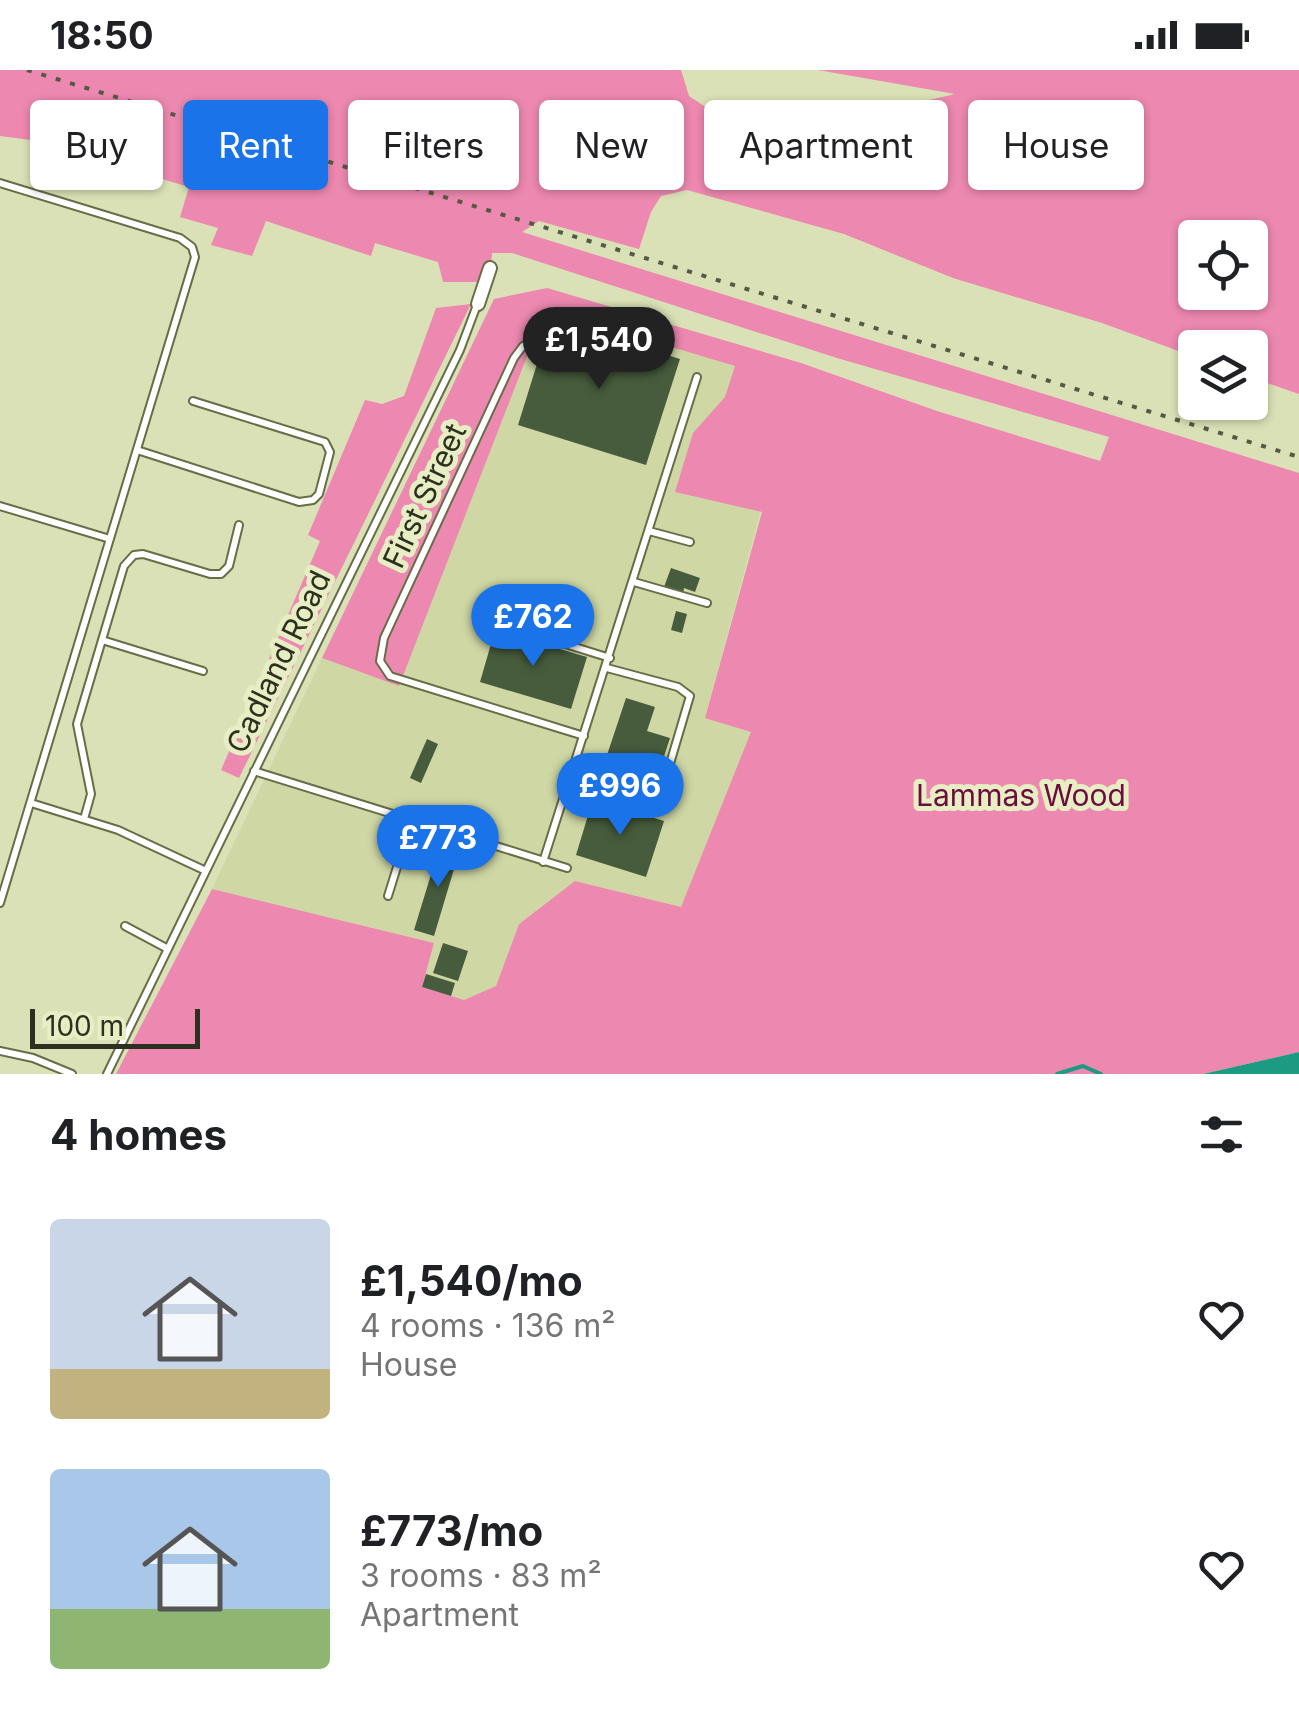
<!DOCTYPE html>
<meta charset="utf-8">
<style>
body{margin:0;font-family:Inter,sans-serif;background:#f2f2f2;color:#202124;height:100vh;display:flex;flex-direction:column;font-size:38px;white-space:nowrap}
*{box-sizing:border-box;margin:0}
p{font-size:32px;color:#757577}
.icon{flex:none;width:55px;height:55px;fill:none;stroke:currentColor;stroke-width:2;stroke-linecap:round;stroke-linejoin:round}
.map{position:relative;height:1004px;overflow:hidden}
.side{display:flex;flex-direction:column;background:#fff;flex:1}
.side>*{flex:none}
.hud{position:absolute;left:30px;top:30px;width:1240px;height:90px;display:flex;gap:20px}
.controls{position:absolute;left:1178px;top:150px;display:grid;gap:20px}
.controls a{display:grid;place-items:center;width:90px;height:90px;border-radius:10px;background:#fff;box-shadow:0 2px 8px #0004;font-size:50px}
.scale{position:absolute;left:30px;bottom:25px;width:170px;box-sizing:border-box;padding-left:10px;border:5px solid #2d3020;border-top:0;font-size:28px;line-height:35px;white-space:nowrap;color:#2d3020;-webkit-text-stroke:8px #e7eec3;paint-order:stroke}
.price{position:absolute;translate:-50% -85px;padding:0 22px;border-radius:35px;background:#1a73e8;color:#fff;font-size:32px;line-height:65px;filter:drop-shadow(0 2px 5px #0008)}
.price::after{content:'';position:absolute;left:50%;top:60px;width:30px;height:22px;margin-left:-15px;background:inherit;clip-path:polygon(0 0,100% 0,50% 100%)}
.price.active{background:#222;color:#fff}
ul{padding:0;list-style:none}
li{display:flex;align-items:center;gap:30px;height:250px;padding:0 50px}
li span{display:grid;place-items:center;flex:none;width:280px;height:200px;border-radius:10px;color:#555}
li>.icon{margin-inline-start:auto}
span .icon{width:120px;height:120px;fill:#fffc;stroke-width:1}
li b{font-size:42px}
h2{display:flex;justify-content:space-between;align-items:center;height:120px;padding:0 50px;font-size:42px}
.tag{padding:0 35px;border-radius:10px;background:#fff;box-shadow:0 2px 8px #0004;font-size:35px;line-height:90px}
.tag.active{background:#1a73e8;color:#fff}
.status{display:flex;justify-content:space-between;align-items:center;height:70px;padding:0 50px;background:#fff;direction:ltr}
.status svg{height:28px;fill:currentColor}
.map>svg:first-child{display:block}
.built{fill:#cfd7a5}
.green{fill:#ed88b0;fill-rule:evenodd}
.water{fill:#1c9a82}
.lines{fill:none;stroke-linecap:round;stroke-linejoin:round}
.stream{stroke:#1c9a82;stroke-width:4}
.building{fill:#465c3c}
.lane-casing{stroke:#676d46;stroke-width:10}
.street-casing{stroke:#676d46;stroke-width:16}
.lane{stroke:#fff;stroke-width:6}
.street{stroke:#fff;stroke-width:12}
.rail{stroke:#555943;stroke-width:4;stroke-dasharray:5 10;stroke-linecap:butt}
.labels{text-anchor:middle;stroke-width:10;stroke-linejoin:round;paint-order:stroke}
.street-label{font-size:30px;fill:#2d3020;stroke:#e7eec3}
.park-label{font-size:30px;fill:#6b0b3e;stroke:#e7eec3}
</style>
<div class="status"><b>18:50</b><svg viewBox="0 0 49 12"><path d="M0 12V9h3v3zM5 12V6h3v6zM10 12V3h3v9zM15 12V0h3v12zM26 1h20v11H26zM47 4h2v5h-2z"/></svg></div>
<div class="map">
<svg width="1299" height="1004" viewBox="0 0 1299 1004">
<rect width="100%" height="100%" fill="#dae1b6"/>
<path class="built" d="M 547,218 L 728,275 L 801,293 L 705,647 L 752,662 L 681,837 L 575,811 L 519,854 L 496,916 L 464,930 L 422,917 L 434,873 L 212,819 L 322,588 L 367,605 Z"/>
<path class="green" d="M 0,0 L 681,0 L 689,26 L 710,40 L 844,50 L 955,24 L 818,0 L 1299,0 L 1299,324 L 1250,307 L 1250,278 L 1195,278 L 1195,287 L 1102,253 L 953,208 L 844,164 L 687,120 L 661,126 L 651,142 L 639,179 L 539,151 L 522,162 L 1299,403 L 1299,982 L 1203,1004 L 116,1004 L 212,819 L 434,873 L 422,917 L 464,930 L 496,916 L 519,854 L 575,811 L 681,837 L 751,662 L 705,648 L 762,442 L 675,422 L 693,363 L 725,327 L 735,296 L 558,243 L 543,245 L 399,616 L 322,588 L 494,229 L 547,218 L 801,293 L 937,341 L 1100,391 L 1109,367 L 837,288 L 512,183 L 492,183 L 490,212 L 443,212 L 438,192 L 375,173 L 371,186 L 266,151 L 252,186 L 211,175 L 218,158 L 180,147 L 189,117 L 31,70 L 0,66 ZM 1195,168 L 1250,168 L 1250,222 L 1195,222 Z
M 471,234 L 239,708 L 221,700 L 320,471 L 308,465 L 365,330 L 382,334 L 404,326 L 436,238 Z"/>
<path class="water" d="M 1299,982 L 1299,1004 L 1203,1004 Z"/>
<g class="lines">
<path class="stream" d="M 1057,1004 L 1083,996 L 1101,1004"/>
</g>
<path class="building" d="M 551,249 L 680,289 L 646,395 L 518,355 Z
M 671,498 L 700,508 L 695,522 L 684,518 L 683,524 L 664,517 Z
M 676,541 L 687,544 L 682,563 L 671,560 Z
M 495,560 L 587,587 L 571,639 L 480,612 Z
M 626,628 L 655,637 L 647,661 L 670,668 L 653,720 L 601,703 Z
M 427,669 L 438,674 L 421,713 L 410,708 Z
M 600,708 L 631,718 L 627,730 L 596,721 Z
M 593,729 L 664,751 L 646,807 L 576,785 Z
M 445,775 L 466,782 L 463,791 L 457,789 L 434,866 L 414,860 L 437,785 L 441,786 Z
M 443,873 L 468,881 L 458,911 L 433,903 Z
M 426,904 L 455,913 L 451,926 L 422,917 Z"/>
<g class="lines">
<g class="lane-casing">
<path id="lane" d="M 0,113 L 180,168 L 192,177 L 195,187 L 0,833
M 534,272 L 523,276 L 514,288 L 384,568 L 380,591 L 390,606 L 584,666
M 137,380 L 299,432 L 313,430 L 319,424 L 330,382 L 325,372 L 193,331
M 0,436 L 110,469
M 649,461 L 690,472
M 634,512 L 707,533
M 498,553 L 610,588
M 102,570 L 203,601
M 607,598 L 678,617 L 690,626 L 666,707
M 254,701 L 567,798
M 31,733 L 118,760 L 206,801
M 84,749 L 91,724 L 77,654 L 124,496 L 134,485 L 143,484 L 210,504 L 221,504 L 229,496 L 239,455
M 543,792 L 697,307
M 388,826 L 411,752
M 125,856 L 168,879
M 0,981 L 33,988 L 72,1004
M 107,1004 L 460,280 L 477,235"/>
</g>
<g class="street-casing">
<path id="street" d="M 478,234 L 490,198"/>
</g>
<use href="#lane" class="lane"/>
<use href="#street" class="street"/>
<path class="rail" d="M 27,0 L 1299,387"/>
</g>
<g class="labels">
<g class="street-label">
<text transform="translate(425 426) rotate(-65)" y="10">First Street</text>
<text transform="translate(279 592) rotate(-64)" y="10">Cadland Road</text>
</g>
<g class="park-label">
<text x="1021" y="736">Lammas Wood</text>
</g>
</g>
</svg>
<div class="controls">
<a><svg class="icon" aria-label="locate" viewBox="0 0 24 24"><circle cx="12" cy="12" r="6"/><path d="M12 2v4M12 18v4M2 12h4M18 12h4"/></svg></a>
<a><svg class="icon" aria-label="layers" viewBox="0 0 24 24"><path d="M12 4l9 5-9 5-9-5zM3 14l9 5 9-5"/></svg></a>
</div>
<div class="scale">100 m</div>
<b class="price active" style="left:599px;top:322px">£1,540</b>
<b class="price" style="left:533px;top:599px">£762</b>
<b class="price" style="left:620px;top:768px">£996</b>
<b class="price" style="left:438px;top:820px">£773</b>
<div class="hud">
<a class="tag">Buy</a>
<a class="tag active">Rent</a>
<a class="tag">Filters</a>
<a class="tag">New</a>
<a class="tag">Apartment</a>
<a class="tag">House</a>
</div>
</div>
<section class="side">
<h2>4 homes<svg class="icon" aria-label="filters" viewBox="0 0 24 24"><path d="M4 7h16M4 17h16"/><circle cx="9" cy="7" r="2"/><circle cx="15" cy="17" r="2"/></svg></h2>
<ul>
<li><span style="background:linear-gradient(#c9d6e8 75%,#c2b280 0)"><svg class="icon" aria-label="home" viewBox="0 0 24 24"><path d="M3 11l9-7 9 7M6 9v11h12V9"/></svg></span><div><b>£1,540/mo</b><p>4 rooms · 136 m²</p><p>House</p></div><svg class="icon" aria-label="heart" viewBox="0 0 24 24"><path d="M12 20l-8-8c-3-5 5-10 8-4 3-6 11-1 8 4z"/></svg></li>
<li><span style="background:linear-gradient(#a9c7e8 70%,#8fb573 0)"><svg class="icon" aria-label="home" viewBox="0 0 24 24"><path d="M3 11l9-7 9 7M6 9v11h12V9"/></svg></span><div><b>£773/mo</b><p>3 rooms · 83 m²</p><p>Apartment</p></div><svg class="icon" aria-label="heart" viewBox="0 0 24 24"><path d="M12 20l-8-8c-3-5 5-10 8-4 3-6 11-1 8 4z"/></svg></li>
</ul>
</section>
